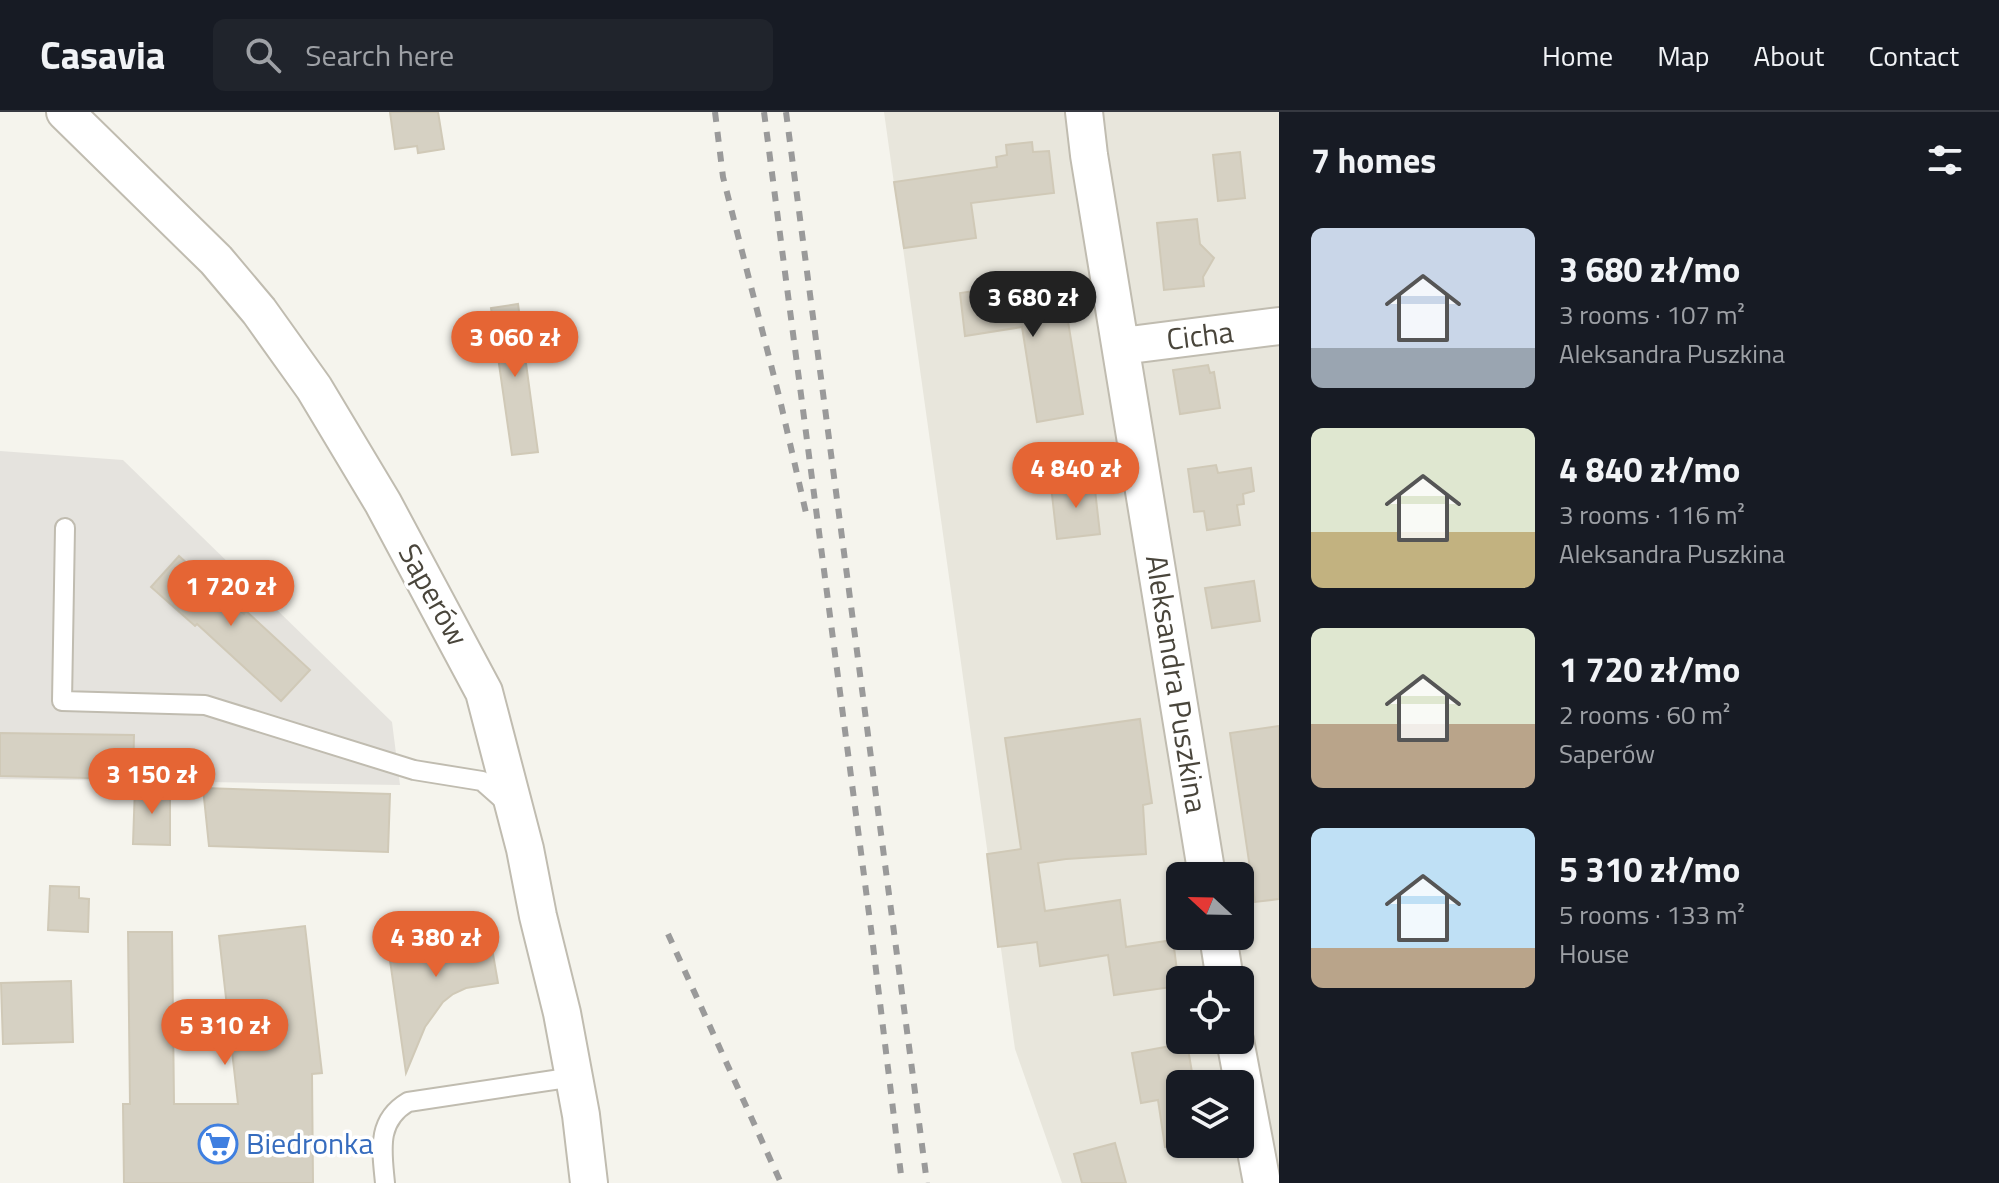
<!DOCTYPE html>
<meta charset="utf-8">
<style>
body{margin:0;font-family:"Titillium Web",sans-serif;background:#20242c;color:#f1f3f6;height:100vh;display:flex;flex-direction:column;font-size:30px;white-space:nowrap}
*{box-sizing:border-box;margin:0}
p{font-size:26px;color:#9ea1a6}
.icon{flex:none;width:44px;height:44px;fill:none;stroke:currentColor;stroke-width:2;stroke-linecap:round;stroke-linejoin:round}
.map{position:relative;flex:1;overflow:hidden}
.panel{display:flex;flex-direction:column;background:#171b24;width:720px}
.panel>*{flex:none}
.needle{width:52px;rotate:292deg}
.tools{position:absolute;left:1166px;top:750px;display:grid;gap:16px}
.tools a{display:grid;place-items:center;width:88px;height:88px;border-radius:12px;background:#171b24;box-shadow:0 2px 6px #0004;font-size:40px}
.price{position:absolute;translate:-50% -68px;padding:0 18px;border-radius:28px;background:#e56534;color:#fff;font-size:26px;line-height:52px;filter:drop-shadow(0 2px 4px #0008)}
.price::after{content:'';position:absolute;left:50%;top:48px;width:24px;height:18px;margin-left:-12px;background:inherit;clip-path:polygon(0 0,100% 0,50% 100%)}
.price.on{background:#222;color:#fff}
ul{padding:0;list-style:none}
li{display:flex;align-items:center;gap:24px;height:200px;padding:0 32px}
li span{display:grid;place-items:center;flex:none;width:224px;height:160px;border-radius:12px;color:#555}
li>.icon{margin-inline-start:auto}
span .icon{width:96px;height:96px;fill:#fffc;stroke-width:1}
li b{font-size:34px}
h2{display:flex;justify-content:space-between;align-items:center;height:96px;padding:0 32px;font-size:34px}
header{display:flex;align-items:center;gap:48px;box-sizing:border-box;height:112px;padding:0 40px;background:#171b24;border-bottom:2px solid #363941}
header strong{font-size:38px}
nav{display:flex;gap:44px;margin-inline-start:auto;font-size:28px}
.search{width:560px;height:72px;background:#20242c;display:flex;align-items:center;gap:20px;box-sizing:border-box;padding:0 28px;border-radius:12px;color:#9ea1a6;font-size:30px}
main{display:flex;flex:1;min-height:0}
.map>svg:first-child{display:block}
.residential{fill:#e8e6dc;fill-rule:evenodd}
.industrial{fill:#e5e3de}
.building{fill:#d6d1c3;stroke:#d0c9b7;stroke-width:2}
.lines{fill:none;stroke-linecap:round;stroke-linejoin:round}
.lane-casing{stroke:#c0bcb0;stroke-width:22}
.street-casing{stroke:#c0bcb0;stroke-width:40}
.lane{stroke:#fff;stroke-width:18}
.street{stroke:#fff;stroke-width:36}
.rail{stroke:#9a9a9a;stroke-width:6;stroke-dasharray:10 10;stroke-linecap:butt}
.labels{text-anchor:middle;stroke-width:7;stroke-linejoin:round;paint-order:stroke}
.street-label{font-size:30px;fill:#49453b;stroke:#fff}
.shop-label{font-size:30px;fill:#366cbe;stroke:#fff;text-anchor:start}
</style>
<header>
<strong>Casavia</strong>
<div class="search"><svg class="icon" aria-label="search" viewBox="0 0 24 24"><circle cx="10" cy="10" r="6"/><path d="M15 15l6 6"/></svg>Search here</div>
<nav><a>Home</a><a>Map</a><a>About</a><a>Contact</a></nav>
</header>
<main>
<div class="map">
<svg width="1279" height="1071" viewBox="0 0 1279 1071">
<rect width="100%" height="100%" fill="#f5f4ed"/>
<path class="residential" d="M 884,0 L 1279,0 L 1279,1071 L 1062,1071 L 1015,937 ZM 1180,764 L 1240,764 L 1240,824 L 1180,824 ZM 1180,868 L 1240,868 L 1240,928 L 1180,928 ZM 1180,972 L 1240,972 L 1240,1032 L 1180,1032 Z"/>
<path class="industrial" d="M 0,339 L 123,348 L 392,610 L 400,673 L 0,667 Z"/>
<path class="building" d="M 390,0 L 438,0 L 444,37 L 418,41 L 417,34 L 395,37 Z
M 1032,30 L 1033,40 L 1049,39 L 1054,81 L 971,91 L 976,126 L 904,136 L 894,70 L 997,55 L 996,45 L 1007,43 L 1006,33 Z
M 1240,40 L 1245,86 L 1218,89 L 1213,43 Z
M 1197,107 L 1200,132 L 1214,146 L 1203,165 L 1204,174 L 1164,178 L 1157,111 Z
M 1061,166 L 1083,302 L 1037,310 L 1022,215 L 965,224 L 960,181 Z
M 518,192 L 538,340 L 512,343 L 491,196 Z
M 1208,253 L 1210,261 L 1214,260 L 1220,296 L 1180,302 L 1173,258 Z
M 1216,353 L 1218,361 L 1251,356 L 1254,379 L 1243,382 L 1244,392 L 1237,393 L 1240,413 L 1207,418 L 1204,399 L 1194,400 L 1188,357 Z
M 1094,369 L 1100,422 L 1057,427 L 1051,374 Z
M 179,444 L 244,502 L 246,499 L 310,558 L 281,589 L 197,512 L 195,514 L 151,475 Z
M 1254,469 L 1260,509 L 1212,516 L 1205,476 Z
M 1140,607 L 1152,691 L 1143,693 L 1146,742 L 1066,747 L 1038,751 L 1045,799 L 1120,788 L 1126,835 L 1173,828 L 1179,874 L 1114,883 L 1108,843 L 1040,854 L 1037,830 L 998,835 L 987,742 L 1021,737 L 1005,626 Z
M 1279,614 L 1279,787 L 1255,790 L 1230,621 Z
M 0,621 L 134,623 L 133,667 L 0,664 Z
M 135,674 L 170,675 L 170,733 L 133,732 Z
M 203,676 L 390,682 L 388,740 L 209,734 Z
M 50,774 L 79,775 L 79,786 L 89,787 L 88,820 L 48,818 Z
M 305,814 L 322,961 L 312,962 L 313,1071 L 124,1071 L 123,992 L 130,992 L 128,820 L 172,820 L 174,992 L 238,992 L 219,824 Z
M 489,819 L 498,871 L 466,876 L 453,882 L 443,890 L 425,915 L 406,961 L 388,834 Z
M 71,869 L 73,930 L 3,932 L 1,871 Z
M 1187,931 L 1194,972 L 1180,972 L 1180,1034 L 1165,1035 L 1158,988 L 1141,991 L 1132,941 Z
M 1115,1031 L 1126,1071 L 1082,1071 L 1074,1042 Z"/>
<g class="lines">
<g class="lane-casing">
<path id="lane" d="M 65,416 L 62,589 L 205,593 L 414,658 L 482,669 L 508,692
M 385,1071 C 382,1039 376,1009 408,990 L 574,965"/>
</g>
<g class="street-casing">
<path id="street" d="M 65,0 L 216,148 L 259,199 L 314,276 L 383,391 L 484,580 L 525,737 L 538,804 L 562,901 L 581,1003 L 589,1071
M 1084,0 L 1089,43 L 1207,764
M 1122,234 L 1279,214
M 1218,824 L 1225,868
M 1235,928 L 1262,1071"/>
</g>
<use href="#lane" class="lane"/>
<use href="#street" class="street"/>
<path class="rail" d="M 715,0 L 723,65 L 780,288 L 806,401
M 764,0 L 871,817 L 902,1071
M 786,0 L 927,1071
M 668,822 L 781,1071"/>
</g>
<defs>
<g id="supermarket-ring" transform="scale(2)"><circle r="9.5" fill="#fff" stroke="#3f7fe0" stroke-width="1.5"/><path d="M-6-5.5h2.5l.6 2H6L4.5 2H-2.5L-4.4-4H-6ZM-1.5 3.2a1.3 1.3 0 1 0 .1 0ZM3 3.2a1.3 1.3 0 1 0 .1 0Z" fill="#3f7fe0"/></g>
</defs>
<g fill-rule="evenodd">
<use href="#supermarket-ring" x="218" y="1032"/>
</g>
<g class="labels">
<g class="street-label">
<text transform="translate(1200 224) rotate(-7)" y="10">Cicha</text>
<text transform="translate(433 483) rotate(61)" y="10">Saperów</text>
<text transform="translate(1176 572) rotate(81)" y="10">Aleksandra Puszkina</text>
</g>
<g class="shop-label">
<text x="246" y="1042">Biedronka</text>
</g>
</g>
</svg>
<div class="tools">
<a><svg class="needle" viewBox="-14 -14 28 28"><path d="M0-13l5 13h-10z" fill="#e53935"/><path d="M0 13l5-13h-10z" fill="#9ea1a6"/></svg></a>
<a><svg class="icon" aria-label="locate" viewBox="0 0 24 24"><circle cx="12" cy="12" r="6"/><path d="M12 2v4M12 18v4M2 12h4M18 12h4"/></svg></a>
<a><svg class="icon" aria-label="layers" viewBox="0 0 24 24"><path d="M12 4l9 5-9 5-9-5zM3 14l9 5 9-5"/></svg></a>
</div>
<b class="price on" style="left:1033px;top:227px">3 680 zł</b>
<b class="price" style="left:515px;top:267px">3 060 zł</b>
<b class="price" style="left:1076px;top:398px">4 840 zł</b>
<b class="price" style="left:231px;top:516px">1 720 zł</b>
<b class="price" style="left:152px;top:704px">3 150 zł</b>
<b class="price" style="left:436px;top:867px">4 380 zł</b>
<b class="price" style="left:225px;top:955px">5 310 zł</b>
</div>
<section class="panel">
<h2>7 homes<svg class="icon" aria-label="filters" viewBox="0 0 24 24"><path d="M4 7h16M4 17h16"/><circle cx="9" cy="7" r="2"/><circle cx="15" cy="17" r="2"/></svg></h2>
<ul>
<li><span style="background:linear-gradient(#c9d6e8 75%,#9aa5b1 0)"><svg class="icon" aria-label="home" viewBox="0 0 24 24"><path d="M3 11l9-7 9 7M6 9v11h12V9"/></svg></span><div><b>3 680 zł/mo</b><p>3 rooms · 107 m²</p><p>Aleksandra Puszkina</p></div></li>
<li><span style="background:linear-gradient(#dfe7d0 65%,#c2b280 0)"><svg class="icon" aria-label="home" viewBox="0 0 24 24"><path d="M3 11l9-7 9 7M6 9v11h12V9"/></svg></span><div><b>4 840 zł/mo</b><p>3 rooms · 116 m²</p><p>Aleksandra Puszkina</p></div></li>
<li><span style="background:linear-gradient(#dfe7d0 60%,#b9a48a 0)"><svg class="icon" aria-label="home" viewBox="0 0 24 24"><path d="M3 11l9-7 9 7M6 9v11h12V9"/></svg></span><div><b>1 720 zł/mo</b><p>2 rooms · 60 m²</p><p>Saperów</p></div></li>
<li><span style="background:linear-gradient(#bfe0f5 75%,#b9a48a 0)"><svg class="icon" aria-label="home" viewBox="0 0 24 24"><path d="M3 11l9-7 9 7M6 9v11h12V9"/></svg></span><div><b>5 310 zł/mo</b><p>5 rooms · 133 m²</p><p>House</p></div></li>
</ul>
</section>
</main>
